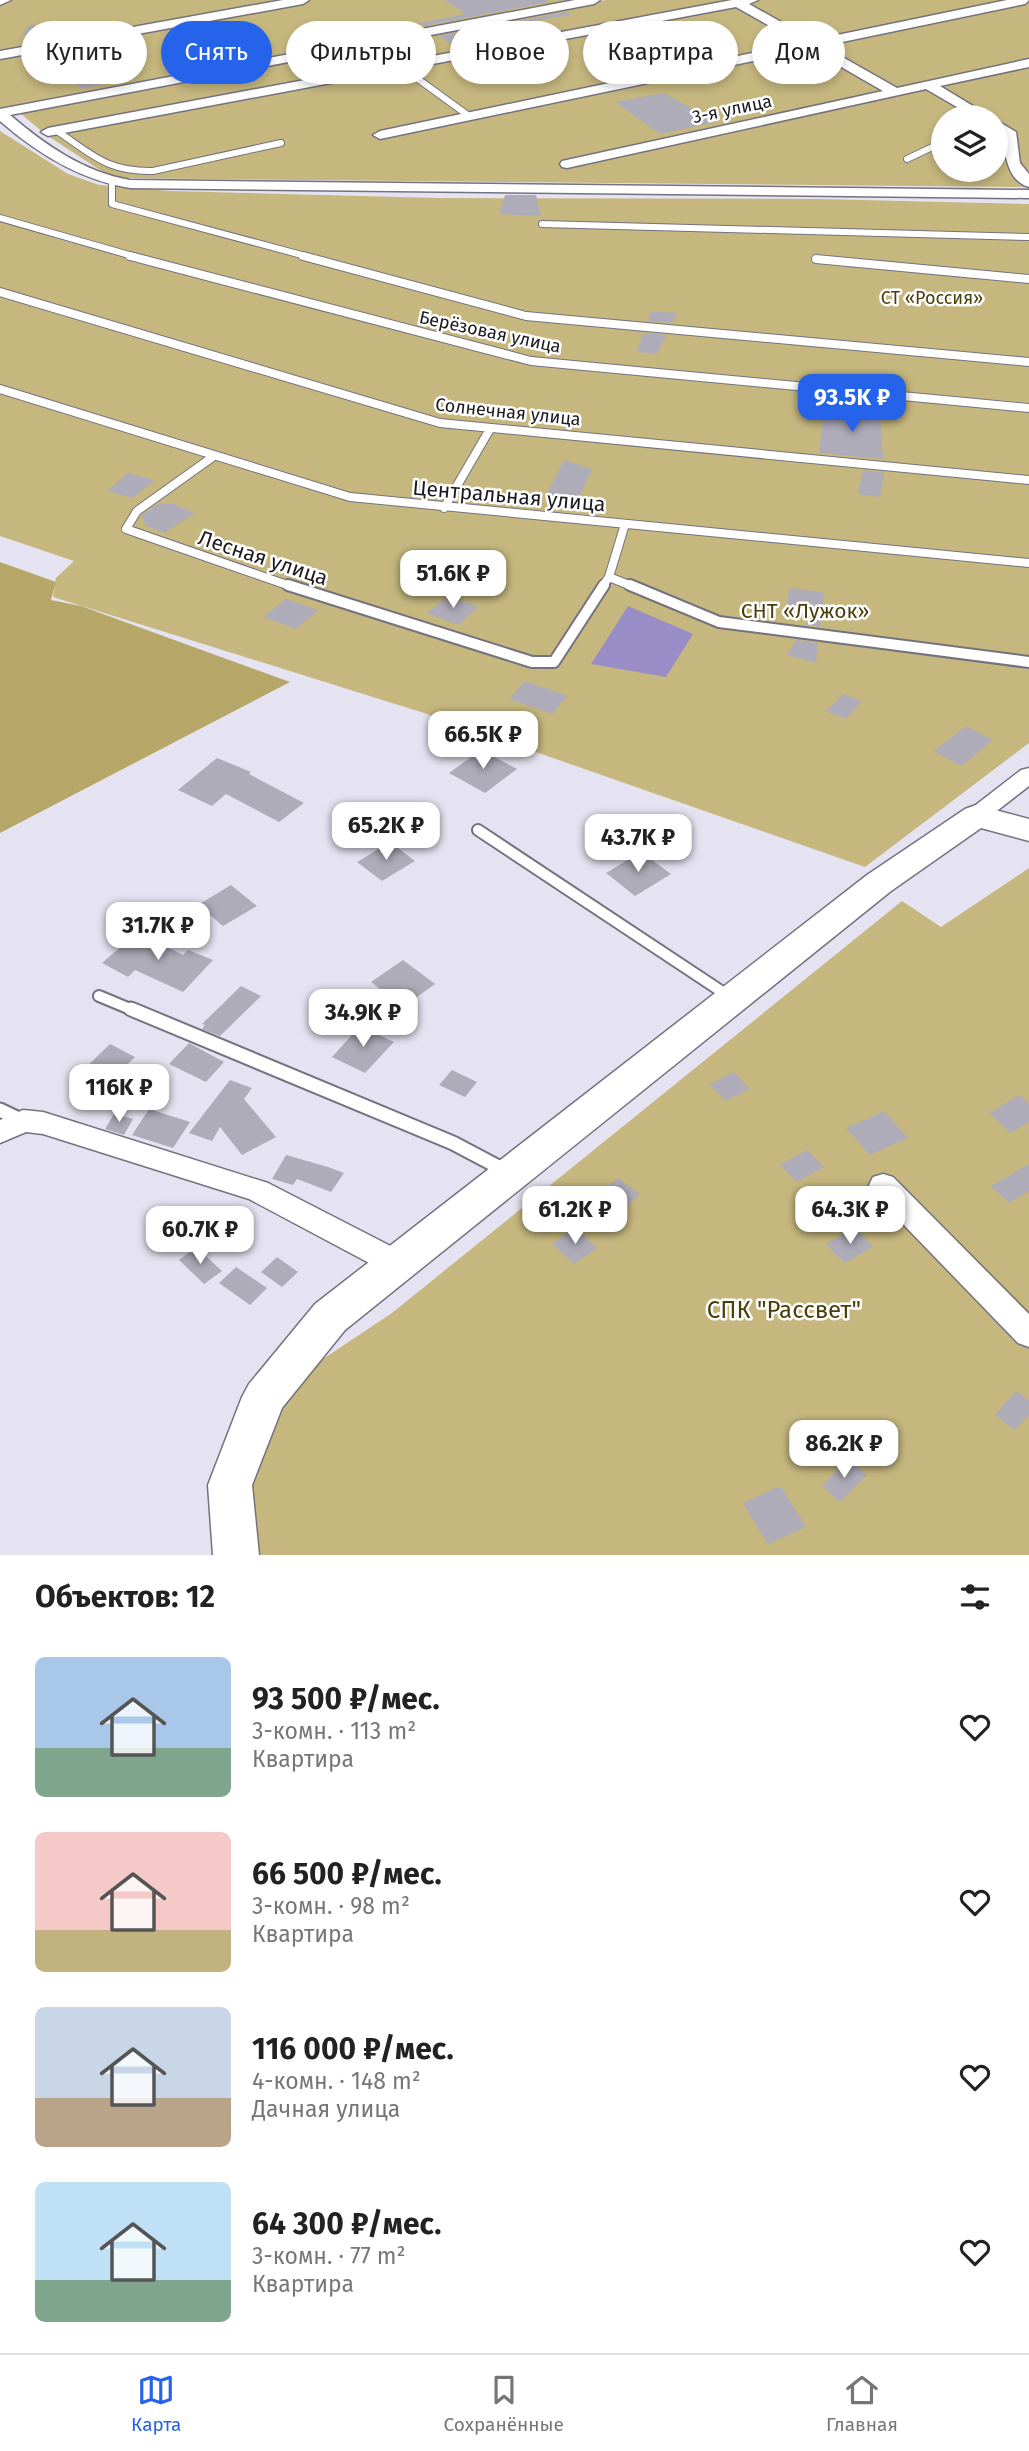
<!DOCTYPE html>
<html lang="ru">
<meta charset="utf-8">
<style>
body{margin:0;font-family:"Fira Sans",sans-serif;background:#f6f6f6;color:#222;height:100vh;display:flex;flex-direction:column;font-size:26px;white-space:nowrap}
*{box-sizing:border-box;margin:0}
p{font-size:23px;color:#767676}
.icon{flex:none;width:38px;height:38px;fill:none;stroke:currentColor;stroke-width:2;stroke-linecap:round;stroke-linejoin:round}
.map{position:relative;height:1555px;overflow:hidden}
.sheet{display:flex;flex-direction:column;background:#fff;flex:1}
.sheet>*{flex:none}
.hud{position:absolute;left:21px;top:21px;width:987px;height:63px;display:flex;gap:14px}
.tools{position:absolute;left:931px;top:105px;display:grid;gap:14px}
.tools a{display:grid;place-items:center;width:77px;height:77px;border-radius:50%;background:#fff;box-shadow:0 4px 10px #0003;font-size:35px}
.price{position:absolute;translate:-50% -60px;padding:0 16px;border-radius:14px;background:#fff;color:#222;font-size:23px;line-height:46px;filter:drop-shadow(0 2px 4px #0008)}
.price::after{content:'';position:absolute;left:50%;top:42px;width:21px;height:16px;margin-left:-10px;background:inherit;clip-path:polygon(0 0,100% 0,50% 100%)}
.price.active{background:#2563eb;color:#fff}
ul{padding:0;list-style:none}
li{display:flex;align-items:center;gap:21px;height:175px;padding:0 35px}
li span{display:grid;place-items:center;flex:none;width:196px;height:140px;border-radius:10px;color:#555}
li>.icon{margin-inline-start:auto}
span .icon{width:84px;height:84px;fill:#fffc;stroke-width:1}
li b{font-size:30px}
h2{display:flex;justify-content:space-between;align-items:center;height:84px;padding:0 35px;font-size:30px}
.chip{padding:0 24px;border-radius:32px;background:#fff;box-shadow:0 4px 10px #0003;font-size:24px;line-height:63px}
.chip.active{background:#2563eb;color:#fff}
.tab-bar{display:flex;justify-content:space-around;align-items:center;height:98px;border-top:2px solid #e0e0e0;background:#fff;font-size:19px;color:#767676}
.tab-bar a{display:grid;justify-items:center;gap:4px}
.tab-bar .active{color:#2563eb}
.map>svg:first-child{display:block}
.green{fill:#c5b77e;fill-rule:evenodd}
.forest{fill:#b6a768}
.water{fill:#998dc7}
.building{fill:#afacba}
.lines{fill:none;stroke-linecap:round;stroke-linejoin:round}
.lane-far3-casing{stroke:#74727f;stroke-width:8}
.lane-far2-casing{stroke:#74727f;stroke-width:10}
.lane-far1-casing{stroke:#74727f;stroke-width:14}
.lane-casing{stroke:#74727f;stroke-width:17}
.street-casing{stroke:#74727f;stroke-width:3}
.secondary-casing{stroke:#74727f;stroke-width:3}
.lane-far3{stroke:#fff;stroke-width:6}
.lane-far2{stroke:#fff;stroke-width:8}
.lane-far1{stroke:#fff;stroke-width:10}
.lane{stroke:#fff;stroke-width:13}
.street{fill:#fff;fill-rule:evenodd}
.secondary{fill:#fff;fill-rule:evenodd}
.labels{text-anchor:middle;stroke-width:5;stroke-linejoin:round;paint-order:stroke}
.far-street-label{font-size:18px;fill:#1b1a1f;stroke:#fff}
.far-park-label{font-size:18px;fill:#493f0b;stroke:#fff}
.street-label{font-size:21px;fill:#1b1a1f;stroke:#fff}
.park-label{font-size:21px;fill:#493f0b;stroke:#fff}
.near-park-label{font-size:24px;fill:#493f0b;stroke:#fff}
</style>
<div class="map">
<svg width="1029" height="1555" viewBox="0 0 1029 1555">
<rect width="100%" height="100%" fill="#e5e3f1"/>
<path class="green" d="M 0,0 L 587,0 L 0,113 Z
M 606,0 L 1029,0 L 1029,187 L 112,178 L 45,134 L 20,113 ZM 943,117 L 996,117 L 996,170 L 943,170 Z
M 0,131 L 68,174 L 99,185 L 171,191 L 439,198 L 819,199 L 1029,204 L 1029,403 L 524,358 L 24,224 L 0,215 Z
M 0,220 L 58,239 L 520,362 L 1029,410 L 1029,743 L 865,867 L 424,713 L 53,597 L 56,578 L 74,561 L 0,536 Z
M 1029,868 L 1029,1555 L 258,1555 L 251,1460 L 305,1371 L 392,1313 L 902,901 L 941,927 Z"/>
<path class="forest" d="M 0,562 L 56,582 L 51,600 L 81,606 L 290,682 L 0,833 Z"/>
<path class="water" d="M 628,606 L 693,634 L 666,677 L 591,664 Z"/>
<path class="building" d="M 445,0 L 546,0 L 549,2 L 424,26 L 419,23 L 466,14 Z
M 566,12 L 571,15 L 515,24 L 530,33 L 456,47 L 439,36 Z
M 32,23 L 48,36 L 124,23 L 127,25 L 33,42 L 23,33 Z
M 138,37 L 148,47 L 79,59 L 110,83 L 82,89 L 45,59 L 49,58 L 45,54 Z
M 664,93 L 715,122 L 660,134 L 615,102 Z
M 505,195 L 536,195 L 541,216 L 499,214 Z
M 651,311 L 677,313 L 672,323 L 648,321 Z
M 643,333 L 666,335 L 657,354 L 637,352 Z
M 824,408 L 880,412 L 883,459 L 819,453 Z
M 564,460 L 592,469 L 578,500 L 546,495 Z
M 863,470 L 884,473 L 880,497 L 858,494 Z
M 128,473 L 155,480 L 133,498 L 107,491 Z
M 158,504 L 174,504 L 195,513 L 164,533 L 145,525 L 142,515 Z
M 789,588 L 824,592 L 820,627 L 805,625 L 811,616 L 786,613 Z
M 448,596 L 478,607 L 458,625 L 427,613 Z
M 286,599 L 318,610 L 296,629 L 263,617 Z
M 796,640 L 818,643 L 816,663 L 787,655 Z
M 525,681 L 568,696 L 552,714 L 509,699 Z
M 843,694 L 862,701 L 846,719 L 826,711 Z
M 966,726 L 993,740 L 961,766 L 934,751 Z
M 481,750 L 517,769 L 485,793 L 449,773 Z
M 217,758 L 251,772 L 249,774 L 304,803 L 279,822 L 226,794 L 212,806 L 178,790 Z
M 390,842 L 415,861 L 382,881 L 357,862 Z
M 641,852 L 671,874 L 635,896 L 606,873 Z
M 231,885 L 257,906 L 223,926 L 198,905 Z
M 138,932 L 183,955 L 188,950 L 213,960 L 183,992 L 135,970 L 128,977 L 102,963 Z
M 403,960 L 435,984 L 403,1007 L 371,982 Z
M 241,986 L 261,996 L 220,1036 L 202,1029 L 205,1025 L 202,1024 Z
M 360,1026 L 394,1042 L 365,1073 L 332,1057 Z
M 189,1043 L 224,1062 L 206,1082 L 169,1064 Z
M 110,1044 L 135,1057 L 103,1089 L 77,1076 Z
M 452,1070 L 477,1082 L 465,1097 L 439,1085 Z
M 734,1072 L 750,1089 L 725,1101 L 710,1084 Z
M 230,1080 L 252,1088 L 244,1099 L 276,1137 L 242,1155 L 220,1127 L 212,1141 L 189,1133 Z
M 1019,1095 L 1029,1104 L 1029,1122 L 1010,1133 L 989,1113 Z
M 149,1109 L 190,1122 L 173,1148 L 132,1135 Z
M 884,1111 L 908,1138 L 870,1155 L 846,1128 Z
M 114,1114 L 133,1119 L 124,1135 L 105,1129 Z
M 807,1150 L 824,1167 L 797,1182 L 780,1165 Z
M 286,1155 L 328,1167 L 344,1173 L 331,1192 L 297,1179 L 293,1185 L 272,1179 Z
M 1029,1164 L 1029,1191 L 1009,1203 L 991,1186 Z
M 618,1178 L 640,1194 L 616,1215 L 594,1198 Z
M 575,1227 L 597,1248 L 574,1264 L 552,1244 Z
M 855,1228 L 873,1247 L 844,1263 L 826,1244 Z
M 196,1247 L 222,1271 L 204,1284 L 179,1260 Z
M 277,1257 L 298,1272 L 282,1287 L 261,1272 Z
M 236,1267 L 267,1288 L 250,1305 L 219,1283 Z
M 1016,1391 L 1029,1400 L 1029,1415 L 1015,1430 L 995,1415 Z
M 849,1459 L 867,1475 L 840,1502 L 822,1485 Z
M 775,1488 L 782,1488 L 806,1527 L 768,1544 L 743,1503 Z"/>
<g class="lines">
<g class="lane-far3-casing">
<path id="lane-far3" d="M 400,66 L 469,116
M 57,131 C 93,155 107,172 153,171 L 281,143
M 907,159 L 943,142
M 112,182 L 112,204 L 309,257
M 0,218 L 136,257
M 542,224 L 1029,237"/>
</g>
<g class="lane-far2-casing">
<path id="lane-far2" d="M 130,256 L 531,361 L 1029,408
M 303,256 L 526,316 L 1029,362
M 816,259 L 1029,279
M 0,292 L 440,423 L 1029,480
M 0,389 L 350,497 L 1029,563
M 214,456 L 137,511 L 126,529 L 293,587
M 444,508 L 490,429
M 625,524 L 609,577 L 634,587
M 602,587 L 609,577"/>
</g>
<g class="lane-far1-casing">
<path id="lane-far1" d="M 288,585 L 532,662 L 554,662 L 604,585
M 630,585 L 719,622 L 1029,662
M 478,830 L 730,997
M 99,996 L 135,1011"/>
</g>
<g class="lane-casing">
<path id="lane" d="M 131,1009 L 453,1143 L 506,1171
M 0,1110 L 23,1121"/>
</g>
<g class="street-casing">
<path id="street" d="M 0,0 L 11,0 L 0,5 Z
M 283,0 L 309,0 L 303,4 L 0,59 L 0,51 Z
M 575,0 L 600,0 L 594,4 L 10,115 C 45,145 84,172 130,180 L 1029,190 L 1029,198 L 130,188 C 80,180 38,154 0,121 L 0,109 Z
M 732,0 L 758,0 L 749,4 L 813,40 L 1007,0 L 1029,0 L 1025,4 L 823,46 L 897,88 L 1029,59 L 1029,67 L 940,86 L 991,117 L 974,117 L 926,89 L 567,168 L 562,167 L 560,164 L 562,161 L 883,91 L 810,49 L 380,139 L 373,135 L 380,131 L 800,43 L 736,7 L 48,136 L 41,132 L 48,128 Z
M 996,120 L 1016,132 L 1020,163 L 1029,174 L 1029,187 C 1007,181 1005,153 1002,134 L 996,130 Z
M 1029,768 L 1029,786 L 984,821 L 976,824 L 968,821 L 964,816 L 968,811 L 1021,770 Z
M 23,1110 L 43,1112 L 268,1183 L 408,1255 L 413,1264 L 408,1273 L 398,1276 L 388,1273 L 249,1199 L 43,1134 L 26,1132 L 0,1143 L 0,1120 Z
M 883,1174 L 893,1177 L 1029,1314 L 1029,1347 L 1018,1343 L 873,1193 L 869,1185 L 873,1177 Z"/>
</g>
<g class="secondary-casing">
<path id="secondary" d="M 976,805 L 1029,819 L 1029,841 L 981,828 L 891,891 L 345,1330 L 282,1408 L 252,1485 L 259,1555 L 213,1555 L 208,1485 L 242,1397 L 249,1384 L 315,1304 L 867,875 L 965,809 Z"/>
</g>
<use href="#lane-far3" class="lane-far3"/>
<use href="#lane-far2" class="lane-far2"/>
<use href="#lane-far1" class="lane-far1"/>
<use href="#lane" class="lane"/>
<use href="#street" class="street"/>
<use href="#secondary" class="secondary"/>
</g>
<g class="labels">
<g class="far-street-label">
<text transform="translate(732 109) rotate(-12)" y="6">3-я улица</text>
<text transform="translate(490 332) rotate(12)" y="6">Берёзовая улица</text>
<text transform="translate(508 412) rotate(6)" y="6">Солнечная улица</text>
</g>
<g class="far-park-label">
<text x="932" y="304">СТ «Россия»</text>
</g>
<g class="street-label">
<text transform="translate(509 496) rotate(5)" y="7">Центральная улица</text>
<text transform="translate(263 558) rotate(18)" y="7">Лесная улица</text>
</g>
<g class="park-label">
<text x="805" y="618">СНТ «Лужок»</text>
</g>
<g class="near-park-label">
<text x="784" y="1318">СПК "Рассвет"</text>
</g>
</g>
</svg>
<div class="tools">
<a><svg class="icon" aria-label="layers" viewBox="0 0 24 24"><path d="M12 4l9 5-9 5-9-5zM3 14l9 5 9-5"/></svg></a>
</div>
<b class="price active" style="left:852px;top:434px">93.5K ₽</b>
<b class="price" style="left:453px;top:610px">51.6K ₽</b>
<b class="price" style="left:483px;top:771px">66.5K ₽</b>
<b class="price" style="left:386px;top:862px">65.2K ₽</b>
<b class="price" style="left:638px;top:874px">43.7K ₽</b>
<b class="price" style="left:158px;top:962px">31.7K ₽</b>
<b class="price" style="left:363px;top:1049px">34.9K ₽</b>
<b class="price" style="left:119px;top:1124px">116K ₽</b>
<b class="price" style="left:575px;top:1246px">61.2K ₽</b>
<b class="price" style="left:850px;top:1246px">64.3K ₽</b>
<b class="price" style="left:200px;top:1266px">60.7K ₽</b>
<b class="price" style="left:844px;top:1480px">86.2K ₽</b>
<div class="hud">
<a class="chip">Купить</a>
<a class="chip active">Снять</a>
<a class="chip">Фильтры</a>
<a class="chip">Новое</a>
<a class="chip">Квартира</a>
<a class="chip">Дом</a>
</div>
</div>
<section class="sheet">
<h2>Объектов: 12<svg class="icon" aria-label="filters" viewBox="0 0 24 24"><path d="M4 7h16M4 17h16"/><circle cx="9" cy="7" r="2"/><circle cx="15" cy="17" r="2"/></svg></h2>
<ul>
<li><span style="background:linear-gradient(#a9c7e8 65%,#7fa58c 0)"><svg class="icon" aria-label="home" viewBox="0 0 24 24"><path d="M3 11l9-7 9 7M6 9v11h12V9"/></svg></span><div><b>93 500 ₽/мес.</b><p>3-комн. · 113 m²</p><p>Квартира</p></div><svg class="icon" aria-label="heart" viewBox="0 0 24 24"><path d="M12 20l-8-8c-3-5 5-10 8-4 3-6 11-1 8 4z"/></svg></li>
<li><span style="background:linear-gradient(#f6c9c9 70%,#c2b280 0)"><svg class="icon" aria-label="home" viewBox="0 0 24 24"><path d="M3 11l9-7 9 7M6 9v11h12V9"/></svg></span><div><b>66 500 ₽/мес.</b><p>3-комн. · 98 m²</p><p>Квартира</p></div><svg class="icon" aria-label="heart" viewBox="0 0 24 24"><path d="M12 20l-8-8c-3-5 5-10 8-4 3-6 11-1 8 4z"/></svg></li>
<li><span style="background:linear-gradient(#c9d6e8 65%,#b9a48a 0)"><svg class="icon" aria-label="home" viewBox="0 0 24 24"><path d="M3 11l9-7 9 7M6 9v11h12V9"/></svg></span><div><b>116 000 ₽/мес.</b><p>4-комн. · 148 m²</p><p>Дачная улица</p></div><svg class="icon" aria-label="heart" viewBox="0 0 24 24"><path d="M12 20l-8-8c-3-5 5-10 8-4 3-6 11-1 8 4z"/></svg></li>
<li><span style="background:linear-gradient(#bfe0f5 70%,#7fa58c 0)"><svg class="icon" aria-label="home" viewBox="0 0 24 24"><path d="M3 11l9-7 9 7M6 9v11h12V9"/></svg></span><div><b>64 300 ₽/мес.</b><p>3-комн. · 77 m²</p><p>Квартира</p></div><svg class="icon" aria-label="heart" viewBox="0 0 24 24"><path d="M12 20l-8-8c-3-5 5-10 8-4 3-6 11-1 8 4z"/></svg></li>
</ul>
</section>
<nav class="tab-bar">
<a class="active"><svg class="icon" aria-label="map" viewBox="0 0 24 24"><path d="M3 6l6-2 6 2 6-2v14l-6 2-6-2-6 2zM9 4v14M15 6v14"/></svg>Карта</a>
<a><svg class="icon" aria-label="saved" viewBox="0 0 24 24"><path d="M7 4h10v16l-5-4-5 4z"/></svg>Сохранённые</a>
<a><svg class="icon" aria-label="home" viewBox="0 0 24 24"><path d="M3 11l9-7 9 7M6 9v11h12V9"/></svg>Главная</a>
</nav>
